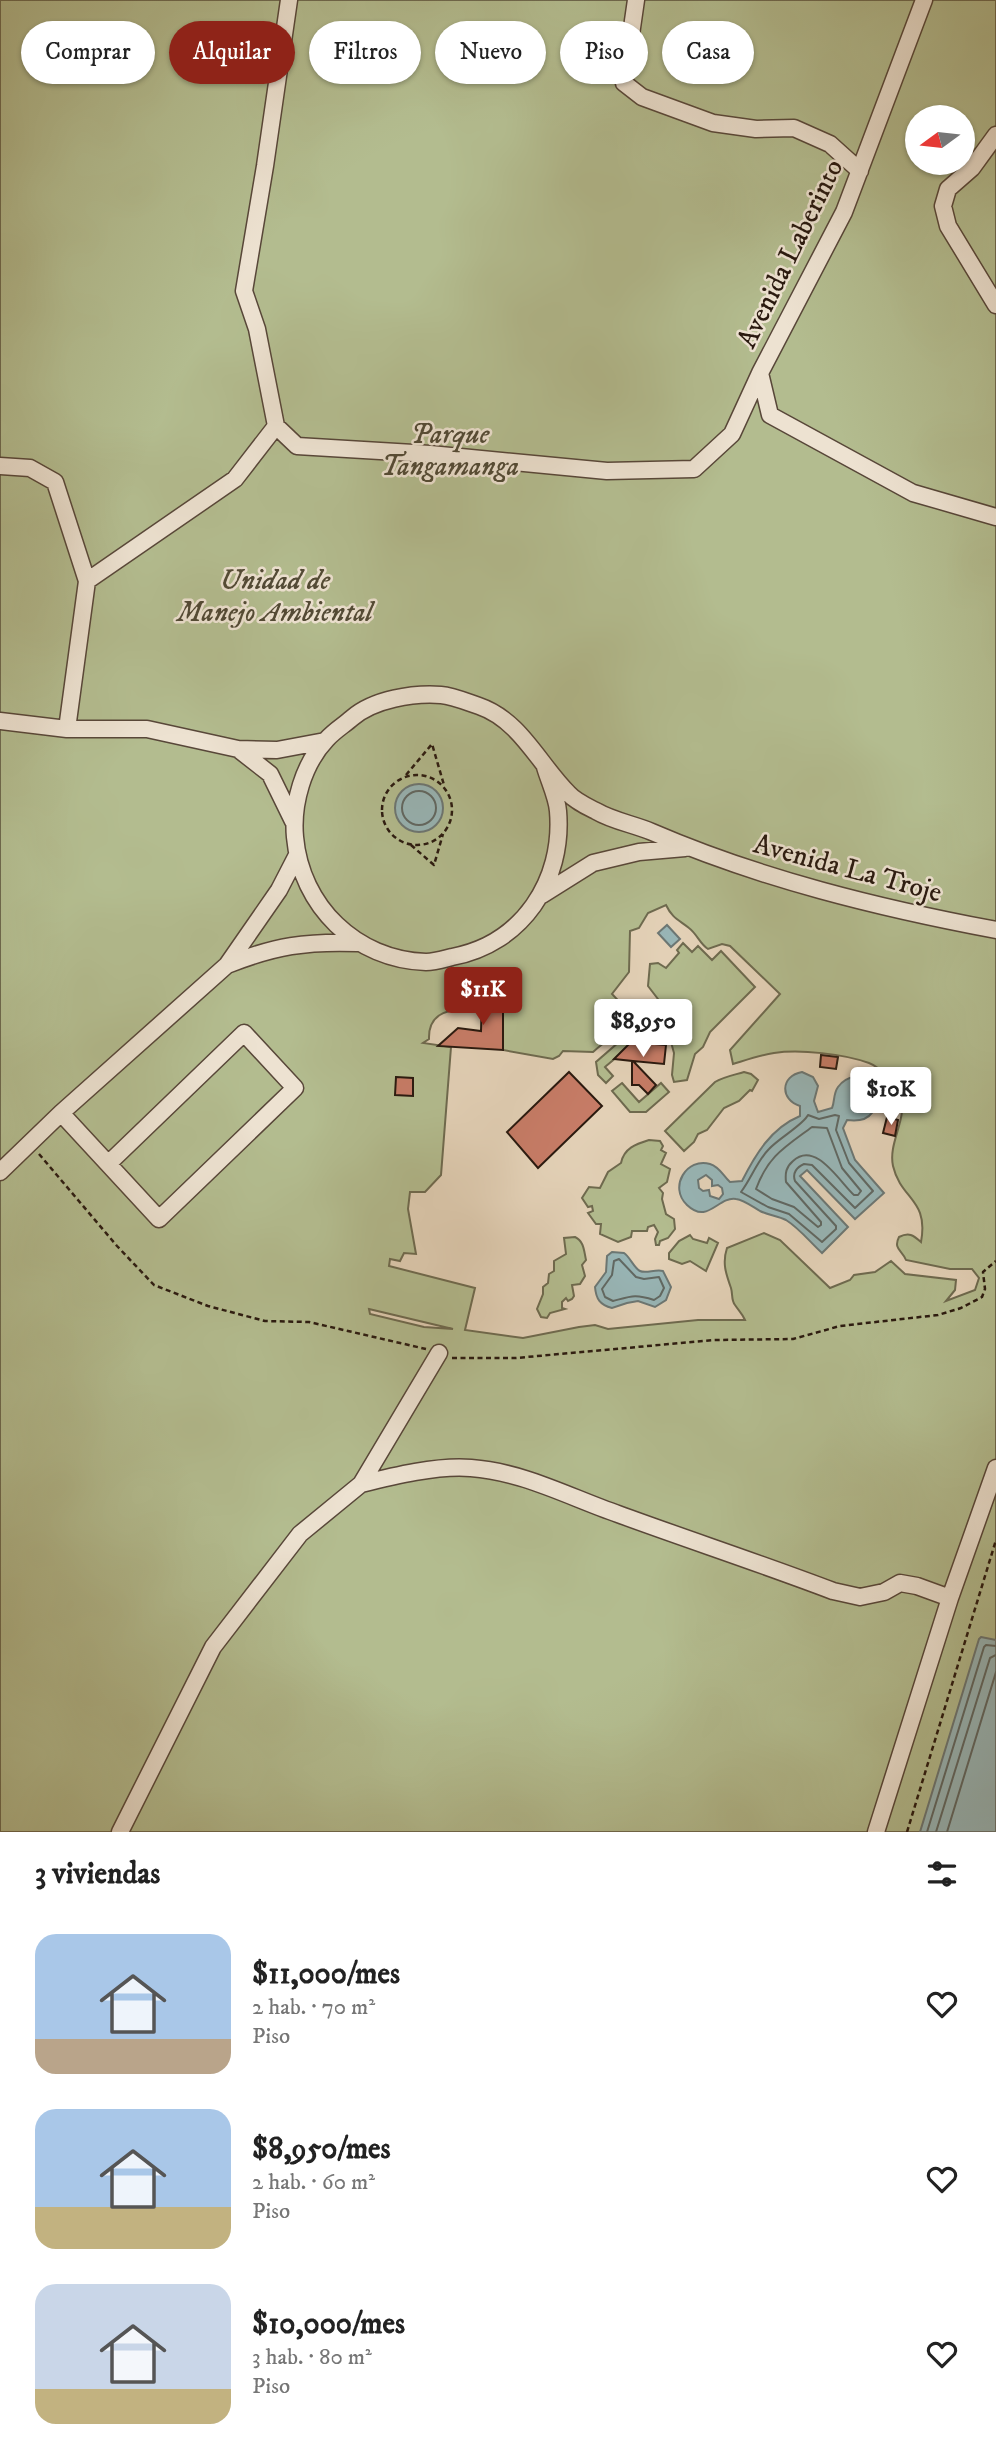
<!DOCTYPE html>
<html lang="es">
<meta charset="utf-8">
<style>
body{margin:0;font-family:"IM FELL DW Pica",serif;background:#f2f2f2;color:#222;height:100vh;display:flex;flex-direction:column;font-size:26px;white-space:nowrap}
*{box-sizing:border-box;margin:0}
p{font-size:23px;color:#767676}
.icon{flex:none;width:38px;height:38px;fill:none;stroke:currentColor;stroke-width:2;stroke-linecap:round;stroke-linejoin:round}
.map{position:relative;height:1832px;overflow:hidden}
.side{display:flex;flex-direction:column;background:#fff;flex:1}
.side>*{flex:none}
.banner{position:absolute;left:21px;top:21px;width:956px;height:63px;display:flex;gap:14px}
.needle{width:46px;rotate:255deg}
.tools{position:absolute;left:905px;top:105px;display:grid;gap:14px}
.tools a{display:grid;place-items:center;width:70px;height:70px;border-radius:50%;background:#fff;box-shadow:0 2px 5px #0004;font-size:35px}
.price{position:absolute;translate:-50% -60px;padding:0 16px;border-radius:7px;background:#fff;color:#222;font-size:23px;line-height:46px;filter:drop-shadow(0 2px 4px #0008)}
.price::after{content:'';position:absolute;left:50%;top:42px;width:21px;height:16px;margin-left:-10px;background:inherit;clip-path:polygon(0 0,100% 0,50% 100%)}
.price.selected{background:#8f2418;color:#fff}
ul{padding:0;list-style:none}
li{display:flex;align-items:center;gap:21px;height:175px;padding:0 35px}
li span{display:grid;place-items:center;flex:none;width:196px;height:140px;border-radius:21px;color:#555}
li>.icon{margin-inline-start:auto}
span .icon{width:84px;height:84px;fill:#fffc;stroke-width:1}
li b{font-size:30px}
h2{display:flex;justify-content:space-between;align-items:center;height:84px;padding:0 35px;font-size:30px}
.chip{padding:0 24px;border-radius:32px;background:#fff;box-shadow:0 2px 5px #0004;font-size:24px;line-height:63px}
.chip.selected{background:#8f2418;color:#fff}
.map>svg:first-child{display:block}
.green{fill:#b3bc8f;stroke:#6e6a4f;stroke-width:2;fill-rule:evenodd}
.water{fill:#98b6b7;stroke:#6c7774;stroke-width:2;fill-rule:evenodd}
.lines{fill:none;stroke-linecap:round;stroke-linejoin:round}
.shore{stroke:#606863;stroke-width:2}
.building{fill:#c77c67;stroke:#29190f;stroke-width:2}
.minor-casing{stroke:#584739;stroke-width:19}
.path{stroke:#29190f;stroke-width:2.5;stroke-dasharray:5 3.5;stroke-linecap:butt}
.minor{stroke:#ede2d1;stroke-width:16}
.labels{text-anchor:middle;stroke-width:5;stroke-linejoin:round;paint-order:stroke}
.street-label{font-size:28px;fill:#29190f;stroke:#ede2d1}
.park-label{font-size:28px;font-style:italic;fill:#524a35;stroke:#ede2d1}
</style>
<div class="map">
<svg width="996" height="1832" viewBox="0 0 996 1832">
<rect width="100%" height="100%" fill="#e4d2b8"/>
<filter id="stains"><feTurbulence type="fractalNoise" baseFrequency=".00286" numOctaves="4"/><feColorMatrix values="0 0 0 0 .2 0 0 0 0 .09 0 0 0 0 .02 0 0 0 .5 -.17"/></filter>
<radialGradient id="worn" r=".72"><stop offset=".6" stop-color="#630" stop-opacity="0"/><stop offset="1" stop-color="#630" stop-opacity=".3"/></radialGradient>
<path class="green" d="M 0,0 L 996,0 L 996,1832 L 0,1832 ZM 917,117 L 962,117 L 962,163 L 917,163 ZM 666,905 C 672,918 679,920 689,928 C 697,934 700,944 708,949 L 722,944 L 730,946 L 780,994 L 730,1050 L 733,1064 C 746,1060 760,1055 774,1053 C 800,1049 844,1054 869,1063 C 880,1067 899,1087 901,1098 C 907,1120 888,1143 893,1166 C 901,1200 929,1199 921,1242 C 913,1235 909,1232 899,1237 C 893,1249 902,1250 906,1260 L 950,1269 L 972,1269 L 979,1278 L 975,1290 L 946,1301 L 955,1290 L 956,1280 L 905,1274 L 891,1261 L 875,1272 L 854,1275 L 850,1280 L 830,1288 L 780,1240 L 764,1233 L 727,1248 C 722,1263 726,1274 731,1288 C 733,1295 731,1300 735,1305 C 739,1311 742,1313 745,1320 L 698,1320 L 608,1329 L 595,1325 L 579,1327 L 523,1338 L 465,1330 L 475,1288 L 389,1266 L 390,1259 L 400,1261 L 404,1253 L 416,1254 L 408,1209 L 410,1192 L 425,1192 L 441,1175 L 451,1047 L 423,1043 L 429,1039 C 428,1010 453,1009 475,1008 C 482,999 490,990 502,990 L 503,1050 L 553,1059 L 559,1056 L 563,1051 L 593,1052 C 605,1041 627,1028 627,1010 L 612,994 L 629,972 L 630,931 L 639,928 L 648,913 ZM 369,1309 L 453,1329 L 424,1327 L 370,1314 Z
M 683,943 L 692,952 L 698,946 L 712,960 L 721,951 L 755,987 L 710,1032 L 703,1047 L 695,1054 L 687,1080 L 674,1082 L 672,1075 L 674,1053 L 669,1035 L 671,1016 L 648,986 L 650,964 L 658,963 L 666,968 L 679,953 L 677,950 Z
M 637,1011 L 639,1012 C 644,1036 623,1052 605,1067 L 613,1076 L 606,1083 L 598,1075 L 596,1062 L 635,1028 L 634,1013 Z
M 744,1072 L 751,1074 L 758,1080 L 752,1091 L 750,1090 L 739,1101 L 724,1108 L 707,1130 L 698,1134 L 694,1142 L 684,1151 L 665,1131 L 715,1082 C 723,1077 734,1075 744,1072 Z
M 622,1083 L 639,1102 L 661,1083 L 669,1092 L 646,1112 L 630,1112 L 612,1091 Z
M 649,1140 L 660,1141 L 663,1146 L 661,1150 L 666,1153 L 661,1164 L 670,1169 L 667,1182 L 659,1188 L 663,1193 L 662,1199 L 666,1214 L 674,1219 L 675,1229 L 668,1238 L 660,1241 L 659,1245 L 656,1245 L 655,1239 L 658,1232 L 654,1225 L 648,1227 L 647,1231 L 632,1231 L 631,1237 L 618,1242 L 600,1234 L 601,1224 L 596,1224 L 588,1213 L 593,1211 L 592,1206 L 588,1207 L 582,1198 L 589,1187 L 600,1188 L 608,1172 L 621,1163 C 624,1148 636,1144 649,1140 Z
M 690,1235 L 693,1239 L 707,1243 L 709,1238 L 718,1243 L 706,1271 L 690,1261 L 682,1264 L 669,1259 L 669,1253 L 679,1241 Z
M 575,1237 C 584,1241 584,1251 586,1260 L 582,1265 L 585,1276 L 580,1284 L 572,1285 L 574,1296 L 572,1299 L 568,1301 L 566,1298 L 562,1302 L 562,1308 L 565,1309 L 550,1313 L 547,1318 L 541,1317 L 537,1309 L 543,1294 L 543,1287 L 548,1283 L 549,1274 L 554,1271 L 554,1261 L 566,1254 L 564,1238 Z"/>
<path class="water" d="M395 808a24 24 0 1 1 48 0a24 24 0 1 1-48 0Z
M 667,925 L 680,939 L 671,947 L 658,933 Z
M 802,1072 L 813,1077 L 818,1086 L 814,1101 L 818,1112 L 832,1108 C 835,1101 833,1094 838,1087 C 866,1052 900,1127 847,1120 L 843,1128 L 855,1160 L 884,1193 L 855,1219 L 807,1170 L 800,1176 L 848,1227 L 822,1253 C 811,1243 799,1228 786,1220 C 778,1216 768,1215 760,1211 C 753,1207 744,1200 736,1199 C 718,1196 708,1225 687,1205 C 668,1187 687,1157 710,1164 C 720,1167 723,1176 730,1182 L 742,1181 C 755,1155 771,1128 800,1116 L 800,1106 C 780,1100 780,1076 802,1072 ZM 706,1175 L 712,1180 L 712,1186 L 718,1185 L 722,1188 L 723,1194 L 719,1199 L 710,1196 L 709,1190 L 703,1191 L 699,1188 L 698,1180 Z
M 612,1252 L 624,1253 C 630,1257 634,1268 640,1271 C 646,1274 655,1269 663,1271 L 671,1287 L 666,1300 L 655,1307 L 638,1301 L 627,1303 L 612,1308 C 600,1305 596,1299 595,1287 L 606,1272 L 607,1256 Z
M 981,1637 L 996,1640 L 996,1832 L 920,1832 L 979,1639 Z"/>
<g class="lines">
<path class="shore" d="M402 808a17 17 0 1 1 34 0a17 17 0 1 1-34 0Z
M 808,1115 L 819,1119 L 835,1115 L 839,1116 L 836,1130 L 849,1163 L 873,1191 L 855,1208 L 812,1165 L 804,1164 C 797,1167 792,1173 795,1181 L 836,1226 L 836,1229 L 822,1242 L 789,1214 L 768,1207 L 741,1192 C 751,1179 757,1161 769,1149 C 779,1138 803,1125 808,1115 Z
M 812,1127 L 827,1128 L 842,1168 L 861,1191 L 858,1195 L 854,1195 C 839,1181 815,1140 793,1161 C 786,1167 785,1173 786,1182 L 821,1222 L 821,1225 L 818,1227 L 794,1207 L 772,1199 L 756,1189 C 768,1156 785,1147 812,1127 Z
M 619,1259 L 636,1277 L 644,1279 L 659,1277 L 664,1288 L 660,1296 L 654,1300 C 635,1294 632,1296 613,1301 L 605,1297 L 602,1289 L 612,1275 L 614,1261 Z
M 927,1832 L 984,1647 L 986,1645 L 996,1646
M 936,1832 L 990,1658 L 996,1655
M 947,1832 L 996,1672"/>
</g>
<path class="building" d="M 494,990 L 503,990 L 503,1050 L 438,1046 L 458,1028 L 481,1031 L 482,999 Z
M 641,1032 L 655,1044 L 666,1045 L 664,1064 L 633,1061 L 656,1085 L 648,1094 L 639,1085 L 632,1085 L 632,1061 L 614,1059 Z
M 821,1055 L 838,1057 L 836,1069 L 820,1067 Z
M 569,1072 L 602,1106 L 538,1168 L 507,1132 Z
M 396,1077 L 413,1078 L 413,1096 L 395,1095 Z
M 887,1117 L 898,1120 L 895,1136 L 883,1133 Z"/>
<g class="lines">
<g class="minor-casing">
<path id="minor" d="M 289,0 L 265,166 L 244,291 L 257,329 L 276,426 L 297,446 L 430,454 L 607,471 L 694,469 L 732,434 L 760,373
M 636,0 L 624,83 L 642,97 L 713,123 L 756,129 L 794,128 L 830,144 L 860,171
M 924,0 L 844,212 L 760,373 L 770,415 L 913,493 L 996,517
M 996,135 L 972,168 L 948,189 L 943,206 L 948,226 L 996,305
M 0,466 L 30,468 L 55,482 L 87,581
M 0,721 L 67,729 L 147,729 L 238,749 L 277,750 L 325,741
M 67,729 L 87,581 L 235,479 L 276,426
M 238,749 L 270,774 L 293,821
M 545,767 C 549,781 557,797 558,811 C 564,881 522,944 452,957 C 444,959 435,962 426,962 C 356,960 301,906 295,837 C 292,804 303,764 327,739 C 334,731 344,725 352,718 C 374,699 413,693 441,695 C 453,696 467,702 479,706 C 520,720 539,764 568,793 C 575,801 586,806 596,811 C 613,821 633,824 652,832 C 761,879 879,908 996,930
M 542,895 L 593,863 L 639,852 L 685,848
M 227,965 C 275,946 306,941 358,943
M 61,1113 L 159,1219 L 295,1088 L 244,1033 L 108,1164
M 0,1172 L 61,1113 L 227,965 L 279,890 L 296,857
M 361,1484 C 393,1476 438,1465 471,1468 C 524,1472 569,1497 618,1514 C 689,1540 762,1564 833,1591 L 860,1597 L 884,1592 L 900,1583 L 917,1586 L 950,1598
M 120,1832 L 213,1647 L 300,1534 L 361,1484 L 439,1353
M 876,1832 L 950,1598 L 996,1468"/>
</g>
<path class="path" d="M 406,775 L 432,744 L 444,785
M382 810a35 35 0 1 1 70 0a35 35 0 1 1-70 0Z
M 411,845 L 434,865 L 443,834
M 39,1154 L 117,1246 L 154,1285 L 208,1306 L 265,1321 L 309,1322 L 426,1349
M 452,1358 L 516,1358 L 714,1340 L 793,1339 L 840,1326 L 938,1315 L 961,1308 L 982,1297 L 985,1289 L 983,1272 L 996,1261
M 907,1832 L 996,1540"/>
<use href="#minor" class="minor"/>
</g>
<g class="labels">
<g class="street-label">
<text transform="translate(789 253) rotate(-64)" y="10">Avenida Laberinto</text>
<text transform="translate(848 867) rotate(15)" y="10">Avenida La Troje</text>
</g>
<g class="park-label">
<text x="450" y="443">Parque<tspan x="450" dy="32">Tangamanga</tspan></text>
<text x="275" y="589">Unidad de<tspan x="275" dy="32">Manejo Ambiental</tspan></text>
</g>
</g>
<rect width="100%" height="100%" filter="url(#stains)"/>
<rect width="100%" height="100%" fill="url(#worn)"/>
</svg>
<div class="tools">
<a><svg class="needle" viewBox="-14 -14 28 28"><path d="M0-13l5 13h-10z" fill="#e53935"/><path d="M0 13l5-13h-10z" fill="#767676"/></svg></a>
</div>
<b class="price selected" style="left:483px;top:1027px">$11K</b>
<b class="price" style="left:643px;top:1059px">$8,950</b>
<b class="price" style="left:891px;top:1127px">$10K</b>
<div class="banner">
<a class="chip">Comprar</a>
<a class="chip selected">Alquilar</a>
<a class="chip">Filtros</a>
<a class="chip">Nuevo</a>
<a class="chip">Piso</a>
<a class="chip">Casa</a>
</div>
</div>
<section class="side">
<h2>3 viviendas<svg class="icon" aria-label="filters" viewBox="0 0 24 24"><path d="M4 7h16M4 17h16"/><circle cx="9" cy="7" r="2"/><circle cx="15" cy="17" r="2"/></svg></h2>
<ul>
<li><span style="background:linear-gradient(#a9c7e8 75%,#b9a48a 0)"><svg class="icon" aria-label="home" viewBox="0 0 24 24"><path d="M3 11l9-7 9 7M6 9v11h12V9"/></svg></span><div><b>$11,000/mes</b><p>2 hab. · 70 m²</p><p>Piso</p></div><svg class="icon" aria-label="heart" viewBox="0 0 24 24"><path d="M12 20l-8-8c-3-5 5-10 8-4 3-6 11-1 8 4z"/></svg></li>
<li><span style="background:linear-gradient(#a9c7e8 70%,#c2b280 0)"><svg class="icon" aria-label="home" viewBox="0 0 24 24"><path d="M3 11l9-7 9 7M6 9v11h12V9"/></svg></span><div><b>$8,950/mes</b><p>2 hab. · 60 m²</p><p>Piso</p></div><svg class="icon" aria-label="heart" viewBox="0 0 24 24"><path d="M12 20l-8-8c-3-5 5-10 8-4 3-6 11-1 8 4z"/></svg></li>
<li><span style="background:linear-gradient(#c9d6e8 75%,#c2b280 0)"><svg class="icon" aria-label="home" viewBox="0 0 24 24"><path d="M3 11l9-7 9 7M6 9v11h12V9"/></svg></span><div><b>$10,000/mes</b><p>3 hab. · 80 m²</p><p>Piso</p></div><svg class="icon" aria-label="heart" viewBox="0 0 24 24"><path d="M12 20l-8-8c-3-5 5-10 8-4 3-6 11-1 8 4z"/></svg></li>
</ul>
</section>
